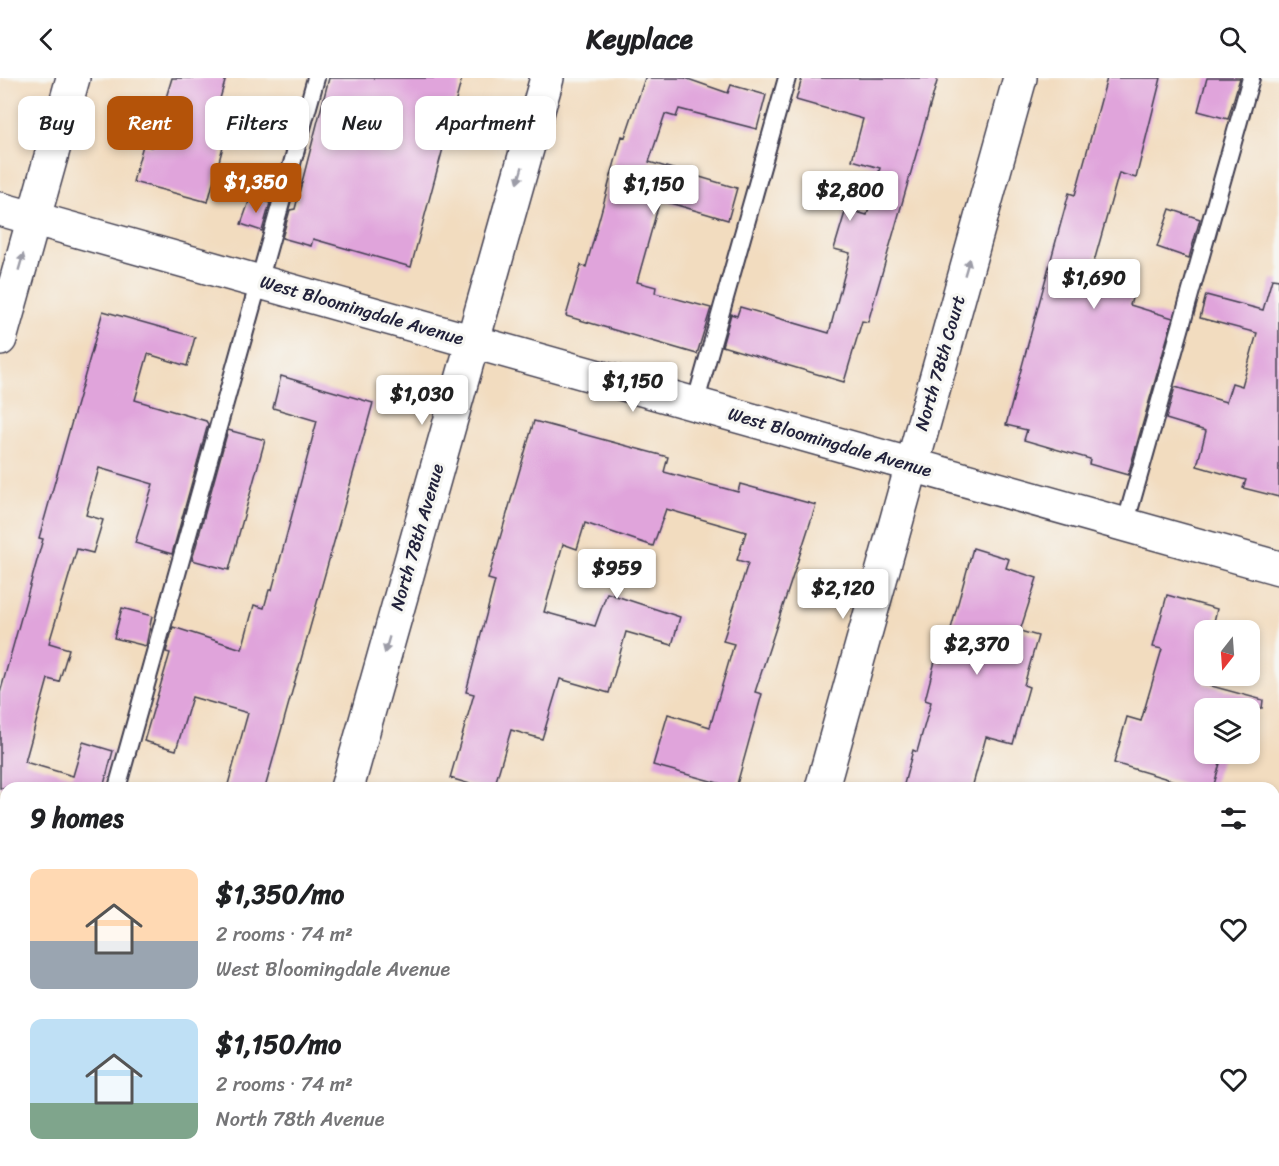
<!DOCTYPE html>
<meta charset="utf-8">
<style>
body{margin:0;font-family:Sriracha,sans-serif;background:#f2f2f2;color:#202124;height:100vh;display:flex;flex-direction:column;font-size:22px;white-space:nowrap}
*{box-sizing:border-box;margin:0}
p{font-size:20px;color:#757577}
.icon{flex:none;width:33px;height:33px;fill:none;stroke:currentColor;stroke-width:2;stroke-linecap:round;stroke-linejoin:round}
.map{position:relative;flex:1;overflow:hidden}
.sheet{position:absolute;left:0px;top:704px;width:1280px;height:386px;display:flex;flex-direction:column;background:#fff;border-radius:18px 18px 0 0;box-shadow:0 3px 9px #0003}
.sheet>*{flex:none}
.banner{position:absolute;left:18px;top:18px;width:600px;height:54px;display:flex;gap:12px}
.needle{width:39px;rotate:197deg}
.controls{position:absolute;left:1194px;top:542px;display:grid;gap:12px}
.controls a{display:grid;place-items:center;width:66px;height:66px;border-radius:12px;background:#fff;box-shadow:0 3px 9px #0003;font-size:30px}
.price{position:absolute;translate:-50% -51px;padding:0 14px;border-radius:6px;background:#fff;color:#222;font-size:20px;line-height:39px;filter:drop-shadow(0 2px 3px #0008)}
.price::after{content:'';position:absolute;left:50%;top:36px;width:18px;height:14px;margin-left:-9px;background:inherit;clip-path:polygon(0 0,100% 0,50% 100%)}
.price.active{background:#b45309;color:#fff}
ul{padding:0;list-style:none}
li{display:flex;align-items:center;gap:18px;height:150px;padding:0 30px}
li span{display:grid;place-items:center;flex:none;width:168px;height:120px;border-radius:12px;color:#555}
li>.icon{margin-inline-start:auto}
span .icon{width:72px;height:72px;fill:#fffc;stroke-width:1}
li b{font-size:26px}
h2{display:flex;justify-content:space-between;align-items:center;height:72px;padding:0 30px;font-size:26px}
.chip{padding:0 21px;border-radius:12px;background:#fff;box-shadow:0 3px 9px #0003;font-size:21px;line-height:54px}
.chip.active{background:#b45309;color:#fff}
header{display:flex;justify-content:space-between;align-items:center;height:78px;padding:0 30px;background:#fff;font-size:27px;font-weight:800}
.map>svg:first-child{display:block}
.building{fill:#e0a4db}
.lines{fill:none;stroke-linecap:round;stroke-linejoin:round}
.service-casing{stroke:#413e4f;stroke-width:20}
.minor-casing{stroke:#413e4f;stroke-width:36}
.service{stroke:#fff;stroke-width:16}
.minor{stroke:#fff;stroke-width:33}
.oneway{fill:#9c9ca7}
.labels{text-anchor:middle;stroke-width:6;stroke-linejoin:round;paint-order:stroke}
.street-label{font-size:18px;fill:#22223b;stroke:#f6f6f2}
</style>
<header><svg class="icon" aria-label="back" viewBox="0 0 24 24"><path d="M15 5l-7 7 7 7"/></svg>Keyplace<svg class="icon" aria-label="search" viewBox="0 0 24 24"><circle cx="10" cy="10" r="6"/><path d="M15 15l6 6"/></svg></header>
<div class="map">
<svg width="1279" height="1088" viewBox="0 0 1279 1088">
<rect width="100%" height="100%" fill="#f6f6f2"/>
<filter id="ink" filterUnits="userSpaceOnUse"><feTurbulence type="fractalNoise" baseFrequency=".0167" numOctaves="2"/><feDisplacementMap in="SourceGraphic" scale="12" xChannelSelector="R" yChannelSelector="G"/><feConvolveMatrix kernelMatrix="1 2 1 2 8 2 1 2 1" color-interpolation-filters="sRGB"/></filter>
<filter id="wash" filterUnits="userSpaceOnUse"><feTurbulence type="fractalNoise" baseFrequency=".008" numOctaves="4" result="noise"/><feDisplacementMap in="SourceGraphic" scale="24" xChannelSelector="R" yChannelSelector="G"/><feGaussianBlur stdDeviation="1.35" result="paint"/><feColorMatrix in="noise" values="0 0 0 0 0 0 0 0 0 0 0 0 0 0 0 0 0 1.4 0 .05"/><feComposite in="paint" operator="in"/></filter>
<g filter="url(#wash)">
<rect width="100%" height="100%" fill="#f2dcbf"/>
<g id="blocks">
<path class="building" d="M 172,0 L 226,0 L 219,24 L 234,28 L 208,124 L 133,104 L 143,67 L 151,69 Z
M 329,0 L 462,0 L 411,189 L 313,161 L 311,168 L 282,160 L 290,132 L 295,131 Z
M 645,0 L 685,0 L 728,15 L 731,7 L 766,17 L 757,51 L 679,31 L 676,39 L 665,36 L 649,84 L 737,110 L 728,142 L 660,122 L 637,204 L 656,209 L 655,215 L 711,230 L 697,276 L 566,238 L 581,187 L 586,189 L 622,58 L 625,59 Z
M 802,0 L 938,0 L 868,244 L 862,243 L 844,304 L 722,268 L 731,236 L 737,238 L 740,229 L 829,255 L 850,175 L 834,171 L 846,131 L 867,137 L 880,90 L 852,82 L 863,41 L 796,22 Z
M 1107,0 L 1161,0 L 1136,100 L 1119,95 L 1090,198 L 1135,211 L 1130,227 L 1173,240 L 1128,397 L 1089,386 L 1090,381 L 1024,362 L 1027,352 L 1006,347 L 1069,115 L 1075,117 Z
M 1207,0 L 1240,0 L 1228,41 L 1198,33 Z
M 251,118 L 270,125 L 262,153 L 241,146 Z
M 1170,131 L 1200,141 L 1189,180 L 1157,169 Z
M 1272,201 L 1279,202 L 1279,419 L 1243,410 L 1246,402 L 1197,388 L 1206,353 L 1166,341 L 1175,309 L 1226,324 L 1232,305 L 1242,308 L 1257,255 L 1200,240 L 1206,217 L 1263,232 Z
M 103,233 L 195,259 L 187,288 L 148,276 L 135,322 L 206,343 L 208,346 L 172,476 L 135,465 L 153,406 L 99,390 L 86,437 L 103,442 L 93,475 L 77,471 L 49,565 L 69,571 L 59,604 L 48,601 L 25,684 L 73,698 L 83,664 L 113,673 L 103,710 L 0,710 L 0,615 L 43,461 L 39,460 Z
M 281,298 L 373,325 L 265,710 L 227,710 L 248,635 L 192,619 L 176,672 L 144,663 L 170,575 L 166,574 L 173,549 L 242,571 L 254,527 L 264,530 L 269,512 L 272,512 L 317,343 L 273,330 Z
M 534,343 L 668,379 L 664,394 L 738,414 L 740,406 L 816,427 L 755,614 L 762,616 L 736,710 L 653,687 L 668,636 L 710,649 L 734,566 L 723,563 L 748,485 L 737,482 L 746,454 L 666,431 L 653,468 L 585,445 L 577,471 L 563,466 L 544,534 L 595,548 L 607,515 L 680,539 L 672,567 L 626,554 L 609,615 L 560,601 L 542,661 L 511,652 L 494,710 L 483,710 L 450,700 L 474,616 L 466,614 L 495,503 L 488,501 Z
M 228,352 L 265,362 L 229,492 L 192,482 Z
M 973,470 L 1009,481 L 1006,490 L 1037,500 L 1020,553 L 1038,558 L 1024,607 L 1029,609 L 1013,666 L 986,659 L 972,710 L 903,710 L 913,672 L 917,674 L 931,624 L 925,622 L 935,583 L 942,584 Z
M 1167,517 L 1217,531 L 1212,552 L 1204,552 L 1204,606 L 1263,622 L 1262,630 L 1204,630 L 1204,675 L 1223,675 L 1213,710 L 1198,710 L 1114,685 L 1127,639 L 1141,643 L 1162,571 L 1153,569 Z
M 122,530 L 152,538 L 146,568 L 114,560 Z"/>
</g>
</g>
<g filter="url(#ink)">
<use href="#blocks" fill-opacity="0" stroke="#413e4f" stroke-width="1.5"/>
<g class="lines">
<g class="service-casing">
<path id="service" d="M 695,326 L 787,0
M 1125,447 L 1251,0
M 117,710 L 316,0"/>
</g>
<g class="minor-casing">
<path id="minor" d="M 0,131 L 1279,490
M 0,261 L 73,0
M 347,710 L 547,0
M 822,710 L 1020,0
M 1274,776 L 1279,757
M 0,1072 L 6,1073
M 40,1083 L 58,1088
M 240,1088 L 241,1083
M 717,1088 L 719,1083
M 1183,1088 L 1185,1083"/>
</g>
<use href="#service" class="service"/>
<use href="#minor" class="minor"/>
</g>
<defs><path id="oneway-solid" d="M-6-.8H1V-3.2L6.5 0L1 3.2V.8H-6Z" transform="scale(1.5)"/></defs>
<g class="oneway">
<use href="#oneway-solid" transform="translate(520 97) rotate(106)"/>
<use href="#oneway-solid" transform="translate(21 184) rotate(-74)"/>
<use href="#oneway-solid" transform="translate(967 189) rotate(-74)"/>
<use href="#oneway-solid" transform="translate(387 567) rotate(106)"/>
</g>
</g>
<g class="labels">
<g class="street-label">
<text transform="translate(362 232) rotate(16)" y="6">West Bloomingdale Avenue</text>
<text transform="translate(940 285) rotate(-74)" y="6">North 78th Court</text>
<text transform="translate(830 364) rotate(16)" y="6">West Bloomingdale Avenue</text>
<text transform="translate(417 459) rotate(-74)" y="6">North 78th Avenue</text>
</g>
</g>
</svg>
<div class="controls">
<a><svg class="needle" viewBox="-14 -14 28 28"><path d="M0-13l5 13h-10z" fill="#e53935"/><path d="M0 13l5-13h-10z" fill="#757577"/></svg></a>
<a><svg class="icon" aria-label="layers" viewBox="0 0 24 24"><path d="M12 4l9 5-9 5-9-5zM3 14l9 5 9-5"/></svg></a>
</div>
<b class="price active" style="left:256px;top:136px">$1,350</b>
<b class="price" style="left:654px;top:138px">$1,150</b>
<b class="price" style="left:850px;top:144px">$2,800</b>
<b class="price" style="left:1094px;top:232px">$1,690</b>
<b class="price" style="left:633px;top:335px">$1,150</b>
<b class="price" style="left:422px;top:348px">$1,030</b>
<b class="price" style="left:617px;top:522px">$959</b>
<b class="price" style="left:843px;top:542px">$2,120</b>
<b class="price" style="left:977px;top:598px">$2,370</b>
<div class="banner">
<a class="chip">Buy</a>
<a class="chip active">Rent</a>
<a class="chip">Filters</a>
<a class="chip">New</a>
<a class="chip">Apartment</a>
</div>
<section class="sheet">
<h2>9 homes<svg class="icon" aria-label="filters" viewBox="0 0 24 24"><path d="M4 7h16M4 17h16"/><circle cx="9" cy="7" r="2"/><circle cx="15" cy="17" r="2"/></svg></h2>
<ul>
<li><span style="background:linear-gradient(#ffd9b3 60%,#9aa5b1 0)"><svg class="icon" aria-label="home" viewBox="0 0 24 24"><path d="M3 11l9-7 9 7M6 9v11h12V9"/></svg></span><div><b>$1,350/mo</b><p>2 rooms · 74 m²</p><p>West Bloomingdale Avenue</p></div><svg class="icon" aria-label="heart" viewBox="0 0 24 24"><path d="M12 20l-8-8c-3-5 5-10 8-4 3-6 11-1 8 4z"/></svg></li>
<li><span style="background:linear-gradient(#bfe0f5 70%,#7fa58c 0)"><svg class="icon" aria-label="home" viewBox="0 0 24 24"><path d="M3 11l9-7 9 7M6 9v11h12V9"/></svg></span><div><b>$1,150/mo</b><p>2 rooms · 74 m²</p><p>North 78th Avenue</p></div><svg class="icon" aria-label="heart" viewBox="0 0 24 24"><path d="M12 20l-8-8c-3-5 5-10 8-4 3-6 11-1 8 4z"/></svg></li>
</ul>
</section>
</div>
